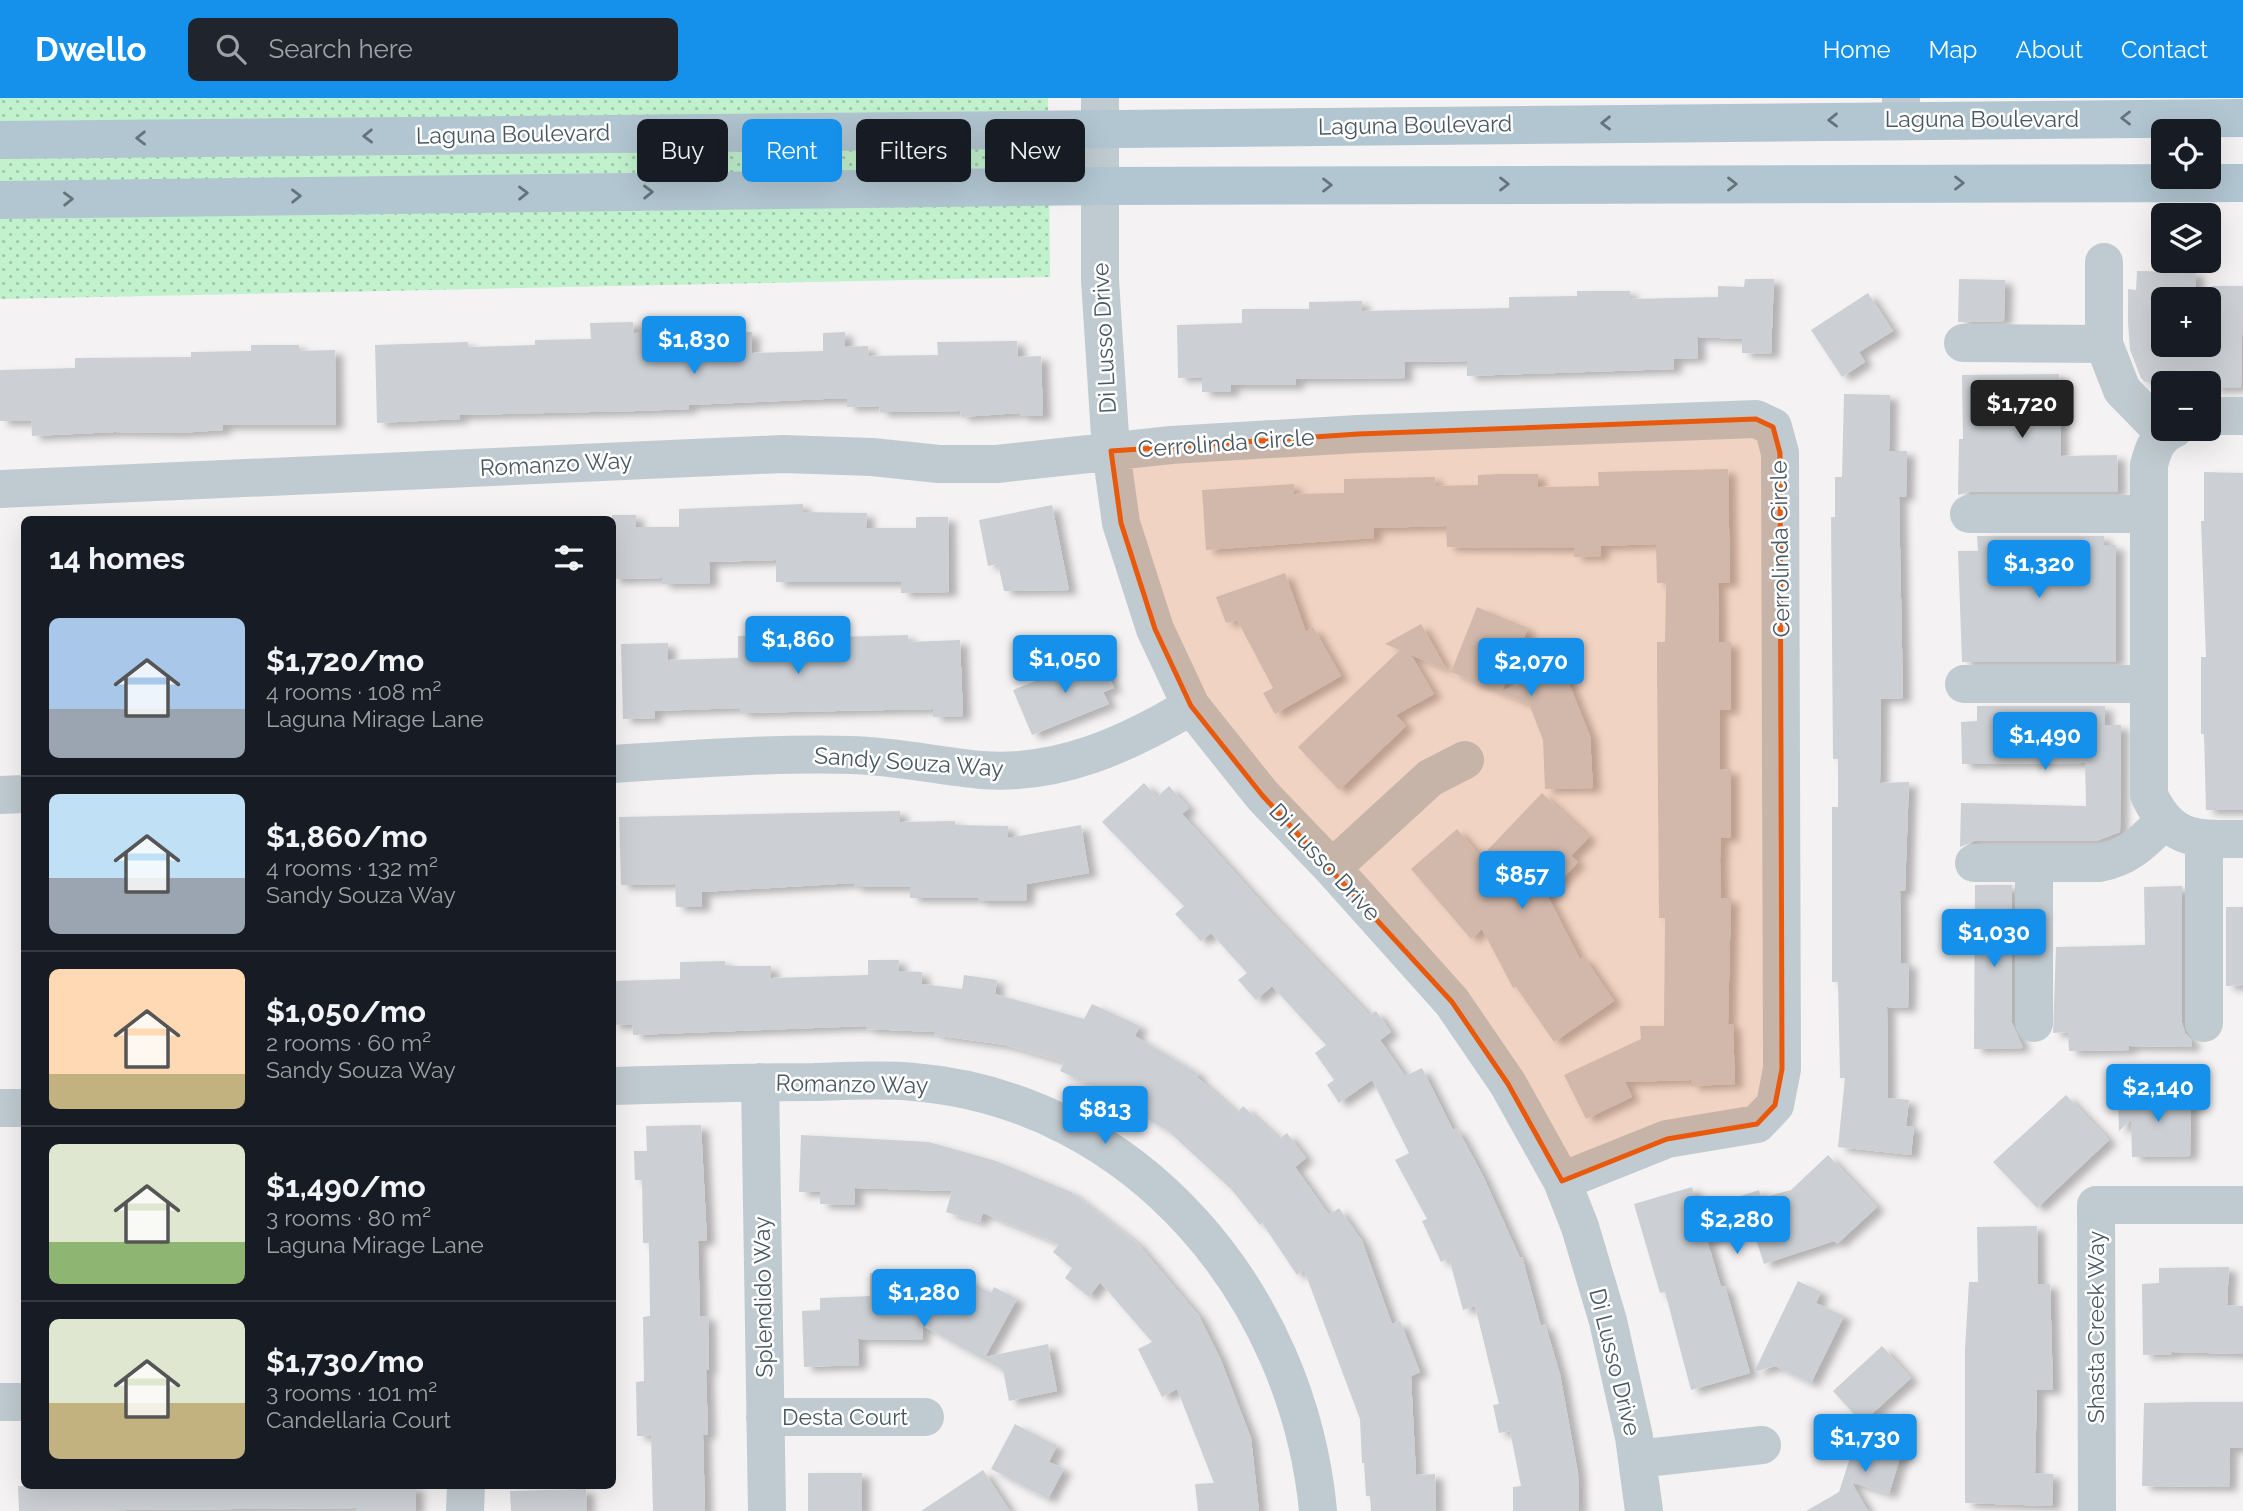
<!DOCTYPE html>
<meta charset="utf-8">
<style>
body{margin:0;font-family:Raleway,sans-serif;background:#20242c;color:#f1f3f6;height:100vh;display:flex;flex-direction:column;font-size:26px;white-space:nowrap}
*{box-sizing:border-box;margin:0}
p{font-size:23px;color:#9ea1a6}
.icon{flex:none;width:38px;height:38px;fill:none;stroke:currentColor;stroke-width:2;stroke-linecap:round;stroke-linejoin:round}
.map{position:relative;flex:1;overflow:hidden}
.details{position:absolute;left:21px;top:418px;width:595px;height:973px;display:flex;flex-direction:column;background:#171b24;border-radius:10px;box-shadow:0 7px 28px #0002}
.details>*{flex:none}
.guide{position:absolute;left:637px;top:21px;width:665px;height:63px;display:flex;gap:14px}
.buttons{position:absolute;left:2151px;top:21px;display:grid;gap:14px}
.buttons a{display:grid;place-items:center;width:70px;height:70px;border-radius:10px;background:#171b24;box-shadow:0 7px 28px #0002;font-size:35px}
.price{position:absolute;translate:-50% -60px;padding:0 16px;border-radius:7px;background:#1591eb;color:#fff;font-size:23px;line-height:46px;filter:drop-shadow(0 2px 4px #0008)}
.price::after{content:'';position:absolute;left:50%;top:42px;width:21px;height:16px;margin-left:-10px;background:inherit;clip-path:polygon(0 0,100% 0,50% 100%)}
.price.on{background:#222;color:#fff}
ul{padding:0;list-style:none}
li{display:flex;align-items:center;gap:21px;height:175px;padding:0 28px}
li+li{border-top:2px solid #363941}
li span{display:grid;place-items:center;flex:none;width:196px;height:140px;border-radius:10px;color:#555}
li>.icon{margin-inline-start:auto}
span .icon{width:84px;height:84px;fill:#fffc;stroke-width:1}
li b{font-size:30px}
h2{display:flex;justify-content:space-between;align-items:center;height:84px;padding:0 28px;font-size:30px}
.pill{padding:0 24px;border-radius:10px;background:#171b24;box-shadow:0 7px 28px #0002;font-size:24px;line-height:63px}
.pill.on{background:#1591eb;color:#fff}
header{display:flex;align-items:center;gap:42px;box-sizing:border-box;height:98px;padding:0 35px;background:#1591eb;color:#fff}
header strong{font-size:33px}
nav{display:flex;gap:38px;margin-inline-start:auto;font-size:24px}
.search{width:490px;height:63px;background:#20242c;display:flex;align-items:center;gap:18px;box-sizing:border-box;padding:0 24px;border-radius:10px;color:#9ea1a6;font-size:26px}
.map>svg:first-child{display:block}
.grass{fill:url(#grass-dots)}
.building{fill:#ccd0d4;filter:url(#shadow)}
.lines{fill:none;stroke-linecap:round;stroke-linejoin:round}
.minor{stroke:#c0cbd1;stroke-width:38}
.major{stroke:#b1c6d1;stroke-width:38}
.oneway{stroke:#63747c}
.marked{fill:#e8590c;fill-opacity:0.2;stroke:#e8590c;stroke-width:5;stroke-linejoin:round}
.labels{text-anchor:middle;stroke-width:5;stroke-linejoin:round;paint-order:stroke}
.street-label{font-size:23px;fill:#495860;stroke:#fff}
</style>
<header>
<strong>Dwello</strong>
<div class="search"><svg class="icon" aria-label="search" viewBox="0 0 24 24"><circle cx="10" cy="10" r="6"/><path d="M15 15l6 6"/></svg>Search here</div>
<nav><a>Home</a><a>Map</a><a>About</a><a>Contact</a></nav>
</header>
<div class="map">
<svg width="2243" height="1413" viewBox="0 0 2243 1413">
<defs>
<pattern id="grass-dots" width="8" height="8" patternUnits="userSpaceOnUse" patternTransform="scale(1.75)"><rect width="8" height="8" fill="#c1f1cd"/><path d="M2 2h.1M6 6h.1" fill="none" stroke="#9fc6aa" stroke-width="1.8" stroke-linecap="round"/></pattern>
<filter id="shadow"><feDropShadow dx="8" dy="4.5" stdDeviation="3.5" flood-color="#0004"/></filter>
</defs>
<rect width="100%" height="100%" fill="#f4f2f2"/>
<path class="grass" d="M 0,0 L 1048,0 L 1050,179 L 0,201 Z"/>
<path class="building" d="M 2137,173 L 2196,174 L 2196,201 L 2163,201 L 2163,247 L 2211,247 L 2212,188 L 2243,188 L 2241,290 L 2212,290 L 2212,283 L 2145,284 L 2141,280 L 2130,252 L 2128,224 L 2128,191 L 2136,192 Z
M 1745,181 L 1774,181 L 1771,256 L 1742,255 L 1742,241 L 1697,239 L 1698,260 L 1674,261 L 1674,271 L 1467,278 L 1467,263 L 1404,264 L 1405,280 L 1296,281 L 1296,287 L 1231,287 L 1231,294 L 1202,294 L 1202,279 L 1178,280 L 1177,227 L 1242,225 L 1242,211 L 1309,211 L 1309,204 L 1362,203 L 1362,213 L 1509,210 L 1509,199 L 1577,198 L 1577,193 L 1630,193 L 1630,201 L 1718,199 L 1718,188 L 1744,189 Z
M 1959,181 L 2005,182 L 2004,223 L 1958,224 Z
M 1868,195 L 1893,233 L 1859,254 L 1865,264 L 1842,279 L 1811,232 Z
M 633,224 L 634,235 L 752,234 L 752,255 L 823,253 L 823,235 L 845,234 L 845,249 L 868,248 L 869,258 L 938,257 L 937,244 L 1017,243 L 1018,259 L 1041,258 L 1043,318 L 1020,318 L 1020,315 L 961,319 L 960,313 L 880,314 L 879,308 L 847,309 L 847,301 L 824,301 L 689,307 L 689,311 L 636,313 L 460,317 L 460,321 L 377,325 L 375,247 L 468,244 L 468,249 L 535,247 L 535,242 L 591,241 L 590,225 Z
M 251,247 L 299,247 L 299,253 L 335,252 L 336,327 L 223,327 L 223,332 L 179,335 L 115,334 L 32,338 L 31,323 L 0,323 L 0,272 L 75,270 L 75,260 L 191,259 L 191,254 L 251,253 Z
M 2059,276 L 2061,358 L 2117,357 L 2118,394 L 1969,394 L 1958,397 L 1959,341 L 1963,341 L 1962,277 Z
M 1844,296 L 1890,297 L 1889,353 L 1907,353 L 1906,399 L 1899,398 L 1903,600 L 1881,601 L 1880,685 L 1909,684 L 1905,793 L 1900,793 L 1901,865 L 1909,865 L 1908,910 L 1887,909 L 1888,1000 L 1909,1002 L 1906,1028 L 1914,1028 L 1911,1057 L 1838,1049 L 1845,980 L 1840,980 L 1838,884 L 1832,884 L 1832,709 L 1838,709 L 1838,661 L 1833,661 L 1831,419 L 1835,419 L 1835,379 L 1842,379 Z
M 1728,371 L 1730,485 L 1718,485 L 1719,544 L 1731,544 L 1731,612 L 1720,612 L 1720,672 L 1731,671 L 1731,740 L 1721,739 L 1720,762 L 1721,800 L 1731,800 L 1728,926 L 1733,926 L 1735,986 L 1691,988 L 1691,982 L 1625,984 L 1632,999 L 1586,1021 L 1564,977 L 1641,941 L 1640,928 L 1664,928 L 1665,820 L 1659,820 L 1657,573 L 1657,544 L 1665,544 L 1666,485 L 1657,485 L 1656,446 L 1601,448 L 1601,458 L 1574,459 L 1574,450 L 1447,449 L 1446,428 L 1374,430 L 1374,440 L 1206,452 L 1202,392 L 1294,386 L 1294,396 L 1344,395 L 1344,381 L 1435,379 L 1436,388 L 1478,387 L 1478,377 L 1499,376 L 1538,376 L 1538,389 L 1599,388 L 1598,374 Z
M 2204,374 L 2243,375 L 2243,712 L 2206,712 L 2204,636 L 2201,636 L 2201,559 L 2206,559 L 2201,423 L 2204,423 Z
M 803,406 L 803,414 L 867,415 L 866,430 L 916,430 L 916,419 L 948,419 L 949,494 L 901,495 L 901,484 L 776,484 L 776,462 L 709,464 L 710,485 L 662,486 L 662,480 L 612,481 L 612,417 L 636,417 L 636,429 L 679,429 L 679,411 Z
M 1052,407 L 1069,492 L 1004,493 L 998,466 L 988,468 L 979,422 Z
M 1977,438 L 2104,438 L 2104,447 L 2116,447 L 2116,564 L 1962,564 L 1958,453 L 1978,453 Z
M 1285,475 L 1306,534 L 1313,529 L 1341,578 L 1275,616 L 1263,595 L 1273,590 L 1237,522 L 1226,525 L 1216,499 Z
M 1477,509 L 1528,530 L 1502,593 L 1562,568 L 1590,638 L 1593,690 L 1545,691 L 1543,642 L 1529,606 L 1451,574 Z
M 1421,526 L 1447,572 L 1411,557 L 1434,596 L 1396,617 L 1406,628 L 1339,692 L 1298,649 L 1400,552 L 1385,546 Z
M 838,535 L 838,539 L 908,537 L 908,544 L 960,542 L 963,618 L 933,619 L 933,611 L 740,615 L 740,610 L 654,613 L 655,620 L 623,621 L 621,546 L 668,545 L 668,562 L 738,560 L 738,538 Z
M 1100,557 L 1114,590 L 1103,594 L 1109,606 L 1032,637 L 1013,592 Z
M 1977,608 L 2105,608 L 2105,627 L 2121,627 L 2120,734 L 2096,743 L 1974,743 L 1960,749 L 1961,705 L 2086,708 L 2085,665 L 1962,666 L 1961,624 L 1977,623 Z
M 1144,685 L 1157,699 L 1169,688 L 1189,710 L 1182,716 L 1271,815 L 1369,917 L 1376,913 L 1391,934 L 1380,942 L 1405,978 L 1422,970 L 1453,1032 L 1457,1030 L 1483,1078 L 1520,1160 L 1522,1159 L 1541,1228 L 1545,1226 L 1560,1276 L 1578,1375 L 1579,1413 L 1513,1413 L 1513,1389 L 1521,1388 L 1510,1333 L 1499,1335 L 1493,1307 L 1499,1306 L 1475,1208 L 1463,1212 L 1449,1160 L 1441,1164 L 1422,1123 L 1427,1121 L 1395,1062 L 1409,1055 L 1372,982 L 1339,1005 L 1327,987 L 1334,982 L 1315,955 L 1326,947 L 1272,888 L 1256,902 L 1238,882 L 1247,875 L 1211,835 L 1201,843 L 1175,816 L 1184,808 L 1102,724 Z
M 1542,695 L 1589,739 L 1571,758 L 1578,764 L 1547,797 L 1580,861 L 1584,859 L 1614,903 L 1554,944 L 1516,889 L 1513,890 L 1482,831 L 1471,841 L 1411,771 L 1457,731 L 1481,759 Z
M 900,713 L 900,724 L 955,723 L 955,727 L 1008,728 L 1008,740 L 1081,727 L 1089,775 L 1027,786 L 1026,803 L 978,803 L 978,800 L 910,800 L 910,789 L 854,789 L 854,785 L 702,794 L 702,809 L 676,809 L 675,786 L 621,787 L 619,719 Z
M 1975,787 L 2012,787 L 2012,925 L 2023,950 L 1974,951 Z
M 2182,788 L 2182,925 L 2185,935 L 2192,943 L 2192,949 L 2129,948 L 2129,952 L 2069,953 L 2068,934 L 2053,935 L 2056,849 L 2145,847 L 2144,789 Z
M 2226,809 L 2243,809 L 2243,887 L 2226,888 Z
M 868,862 L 899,862 L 898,873 L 922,874 L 922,886 L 962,891 L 964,877 L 997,882 L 995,896 L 1084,921 L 1092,906 L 1140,928 L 1135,938 L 1199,976 L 1197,979 L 1237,1015 L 1243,1008 L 1279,1041 L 1287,1035 L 1306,1060 L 1295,1069 L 1329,1117 L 1339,1110 L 1362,1143 L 1392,1226 L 1400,1223 L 1420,1274 L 1411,1278 L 1416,1377 L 1435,1376 L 1436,1413 L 1371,1413 L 1370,1398 L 1366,1398 L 1364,1365 L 1362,1365 L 1360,1321 L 1304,1172 L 1297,1177 L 1262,1125 L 1260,1127 L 1232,1092 L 1168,1033 L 1121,1005 L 1122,1002 L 1060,973 L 1064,964 L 1005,947 L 934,937 L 934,934 L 866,931 L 866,928 L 633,937 L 632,926 L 612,927 L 612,883 L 680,881 L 680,864 L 725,863 L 725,868 L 771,868 L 771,880 L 868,877 Z
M 2191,996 L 2190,1058 L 2132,1059 L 2131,1022 L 2119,1033 L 2118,998 Z
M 2066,997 L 2109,1042 L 2037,1110 L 1993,1064 Z
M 701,1027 L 707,1143 L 698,1143 L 700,1218 L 708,1218 L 709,1272 L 706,1272 L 708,1337 L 703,1337 L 705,1413 L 653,1413 L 651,1338 L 637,1338 L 636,1284 L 644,1283 L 643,1219 L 650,1218 L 649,1145 L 643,1145 L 642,1082 L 635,1082 L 634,1053 L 647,1053 L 646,1028 Z
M 801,1037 L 929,1044 L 996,1063 L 1071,1094 L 1137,1145 L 1199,1218 L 1220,1260 L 1251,1340 L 1259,1413 L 1198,1413 L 1195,1386 L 1214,1385 L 1177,1291 L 1162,1299 L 1138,1251 L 1152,1244 L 1100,1184 L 1089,1199 L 1065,1180 L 1072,1170 L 1053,1154 L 1059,1146 L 983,1115 L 980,1124 L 946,1114 L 952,1093 L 855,1090 L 855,1107 L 820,1106 L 820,1094 L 799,1094 Z
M 1828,1057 L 1877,1109 L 1837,1146 L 1834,1143 L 1764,1166 L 1752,1129 L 1707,1142 L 1721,1189 L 1725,1188 L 1750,1275 L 1691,1292 L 1665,1194 L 1660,1195 L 1634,1106 L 1692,1089 L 1698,1112 L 1759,1092 L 1761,1100 L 1791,1092 Z
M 2037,1128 L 2038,1186 L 2050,1186 L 2053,1292 L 2037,1292 L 2035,1375 L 2053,1376 L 2052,1408 L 1965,1405 L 1965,1251 L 1969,1184 L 1978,1184 L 1977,1129 Z
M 2229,1169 L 2227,1207 L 2243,1208 L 2243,1256 L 2172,1254 L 2172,1256 L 2143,1257 L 2142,1186 L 2159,1185 L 2159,1170 Z
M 870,1175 L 905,1175 L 905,1196 L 956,1197 L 965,1181 L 991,1195 L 994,1189 L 1017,1201 L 985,1259 L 1048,1246 L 1057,1293 L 1009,1303 L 1003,1272 L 923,1228 L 922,1242 L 858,1241 L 859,1267 L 804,1269 L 802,1213 L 820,1212 L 820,1200 L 870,1198 Z
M 1798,1183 L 1821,1194 L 1816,1205 L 1844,1218 L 1811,1285 L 1775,1268 L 1754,1274 Z
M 1882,1248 L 1911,1280 L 1862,1325 L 1833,1293 Z
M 2199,1304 L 2243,1304 L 2243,1350 L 2230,1350 L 2229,1389 L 2142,1388 L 2144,1305 Z
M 1015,1326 L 1057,1348 L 1049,1364 L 1064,1371 L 1048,1401 L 991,1371 Z
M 1858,1335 L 1903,1350 L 1889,1396 L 1851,1384 L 1868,1413 L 1806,1413 L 1839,1394 Z
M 983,1372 L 1010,1413 L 921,1413 Z
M 808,1375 L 862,1375 L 862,1413 L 808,1413 Z
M 18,1388 L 416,1388 L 416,1413 L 356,1413 L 356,1410 L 19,1413 Z
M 586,1391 L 587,1413 L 511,1413 L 510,1393 Z"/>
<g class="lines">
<path class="minor" d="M 1100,0 L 1100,182 L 1111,353 L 1121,425 L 1155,531 L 1191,608 L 1262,697 L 1332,770 L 1452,904 L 1508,986 L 1562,1083 L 1580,1129 L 1608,1223 L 1634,1339 L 1644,1413
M 1901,0 L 1901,22
M 2104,164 L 2104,246 L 2122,292 L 2164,335
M 1963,245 L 2104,246
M 2208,318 L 2243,318
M 2174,331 C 2158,337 2153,351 2149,367 L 2149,697 C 2171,744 2196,741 2243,741
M 0,391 L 783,356 L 872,359 L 939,366 L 997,366 L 1171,347 L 1358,336 L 1756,321 L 1773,329 L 1780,355 L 1782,971 L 1775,1007 L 1757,1026 L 1667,1041 L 1562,1083
M 1969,416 L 2147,416
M 1964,586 L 2148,586
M 612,666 C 692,661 771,655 851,657 C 895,658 938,668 982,672 C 1058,678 1128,646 1191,608
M 0,697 L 24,696
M 2204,741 L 2204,925
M 1974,765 L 2099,765 C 2128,760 2143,744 2163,724
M 1332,770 L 1430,680 L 1465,662
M 2034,925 L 2034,765
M 760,984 L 767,1413
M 612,988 C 680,986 747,984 814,984 C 847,983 881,981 914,984 C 1138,1003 1298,1198 1318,1413
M 0,1010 L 24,1010
M 0,1304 L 24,1304
M 765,1319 L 925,1319
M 1637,1361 L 1762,1347
M 465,1413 L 466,1388
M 2097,1413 L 2096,1107 L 2243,1107"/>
<path class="major" d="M 0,42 L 2243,20
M 0,102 L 1100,88 L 2243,85"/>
</g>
<defs><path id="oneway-chevron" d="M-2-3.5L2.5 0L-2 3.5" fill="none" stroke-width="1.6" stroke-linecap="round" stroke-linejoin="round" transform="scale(1.75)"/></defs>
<g class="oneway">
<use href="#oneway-chevron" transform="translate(2126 20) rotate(180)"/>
<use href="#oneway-chevron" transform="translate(1833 22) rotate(179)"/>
<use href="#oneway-chevron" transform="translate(1606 25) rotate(179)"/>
<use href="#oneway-chevron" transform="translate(368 38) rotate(179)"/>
<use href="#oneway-chevron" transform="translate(141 40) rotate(179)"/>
<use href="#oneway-chevron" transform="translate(1959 85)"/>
<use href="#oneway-chevron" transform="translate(1504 86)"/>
<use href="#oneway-chevron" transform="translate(1732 86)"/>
<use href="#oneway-chevron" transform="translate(1327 87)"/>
<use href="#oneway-chevron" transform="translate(648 94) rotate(-1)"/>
<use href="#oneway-chevron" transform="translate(523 95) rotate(-1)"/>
<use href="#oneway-chevron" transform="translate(296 98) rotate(-1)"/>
<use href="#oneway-chevron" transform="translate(68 101) rotate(-1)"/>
</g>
<path class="marked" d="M 1756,321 L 1773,329 L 1780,355 L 1782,971 L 1775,1007 L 1757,1026 L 1667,1041 L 1562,1083 L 1508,986 L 1452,904 L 1262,697 L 1191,608 L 1155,531 L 1121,425 L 1111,353 L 1358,336 Z"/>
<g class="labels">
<g class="street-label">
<text x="1982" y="29">Laguna Boulevard</text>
<text transform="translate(1415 27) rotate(-1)" y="8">Laguna Boulevard</text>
<text transform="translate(513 36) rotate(-1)" y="8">Laguna Boulevard</text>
<text transform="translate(1104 240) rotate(-93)" y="8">Di Lusso Drive</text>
<text transform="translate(1226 345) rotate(-4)" y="8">Cerrolinda Circle</text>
<text transform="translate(556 366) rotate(-3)" y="8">Romanzo Way</text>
<text transform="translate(1780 451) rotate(-91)" y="8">Cerrolinda Circle</text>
<text transform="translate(909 664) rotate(4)" y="8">Sandy Souza Way</text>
<text transform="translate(1325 764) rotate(47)" y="8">Di Lusso Drive</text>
<text transform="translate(852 986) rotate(1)" y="8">Romanzo Way</text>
<text transform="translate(763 1199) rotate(-91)" y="8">Splendido Way</text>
<text transform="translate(2096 1229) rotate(-90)" y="8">Shasta Creek Way</text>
<text transform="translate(1615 1264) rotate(76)" y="8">Di Lusso Drive</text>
<text x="845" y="1327">Desta Court</text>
</g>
</g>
</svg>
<div class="buttons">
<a><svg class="icon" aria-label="locate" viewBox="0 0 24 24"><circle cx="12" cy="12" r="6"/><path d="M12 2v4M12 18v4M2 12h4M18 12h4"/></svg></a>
<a><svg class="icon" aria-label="layers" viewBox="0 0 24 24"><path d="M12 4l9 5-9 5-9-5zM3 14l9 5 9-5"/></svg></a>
<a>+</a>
<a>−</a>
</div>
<b class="price" style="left:694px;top:278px">$1,830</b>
<b class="price on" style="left:2022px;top:342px">$1,720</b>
<b class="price" style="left:2039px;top:502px">$1,320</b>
<b class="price" style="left:798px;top:578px">$1,860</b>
<b class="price" style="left:1065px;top:597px">$1,050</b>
<b class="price" style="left:1531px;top:600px">$2,070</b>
<b class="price" style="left:2045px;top:674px">$1,490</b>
<b class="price" style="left:1522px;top:813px">$857</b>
<b class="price" style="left:1994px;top:871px">$1,030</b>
<b class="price" style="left:2158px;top:1026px">$2,140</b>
<b class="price" style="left:1105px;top:1048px">$813</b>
<b class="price" style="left:1737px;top:1158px">$2,280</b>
<b class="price" style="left:924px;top:1231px">$1,280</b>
<b class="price" style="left:1865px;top:1376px">$1,730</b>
<div class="guide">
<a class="pill">Buy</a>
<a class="pill on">Rent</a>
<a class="pill">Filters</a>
<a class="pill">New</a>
</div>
<section class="details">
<h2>14 homes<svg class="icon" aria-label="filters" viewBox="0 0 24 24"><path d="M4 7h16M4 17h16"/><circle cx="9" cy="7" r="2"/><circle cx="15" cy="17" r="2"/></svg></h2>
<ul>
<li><span style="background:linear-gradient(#a9c7e8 65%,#9aa5b1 0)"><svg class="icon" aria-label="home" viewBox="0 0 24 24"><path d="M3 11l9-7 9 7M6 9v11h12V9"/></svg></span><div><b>$1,720/mo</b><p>4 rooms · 108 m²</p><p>Laguna Mirage Lane</p></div></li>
<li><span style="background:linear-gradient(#bfe0f5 60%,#9aa5b1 0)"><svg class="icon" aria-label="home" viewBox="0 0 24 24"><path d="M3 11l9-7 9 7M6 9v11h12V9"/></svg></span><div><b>$1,860/mo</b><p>4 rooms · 132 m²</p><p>Sandy Souza Way</p></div></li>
<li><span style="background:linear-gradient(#ffd9b3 75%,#c2b280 0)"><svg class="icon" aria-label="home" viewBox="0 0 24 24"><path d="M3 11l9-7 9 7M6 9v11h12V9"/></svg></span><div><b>$1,050/mo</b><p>2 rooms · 60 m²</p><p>Sandy Souza Way</p></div></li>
<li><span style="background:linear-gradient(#dfe7d0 70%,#8fb573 0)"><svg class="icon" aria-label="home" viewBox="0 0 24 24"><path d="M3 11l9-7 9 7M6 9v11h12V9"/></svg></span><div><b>$1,490/mo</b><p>3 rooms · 80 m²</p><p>Laguna Mirage Lane</p></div></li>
<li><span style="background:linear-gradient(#dfe7d0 60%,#c2b280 0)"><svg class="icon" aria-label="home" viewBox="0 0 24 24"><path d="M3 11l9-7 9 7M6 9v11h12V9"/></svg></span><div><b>$1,730/mo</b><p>3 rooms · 101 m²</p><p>Candellaria Court</p></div></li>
</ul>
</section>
</div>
